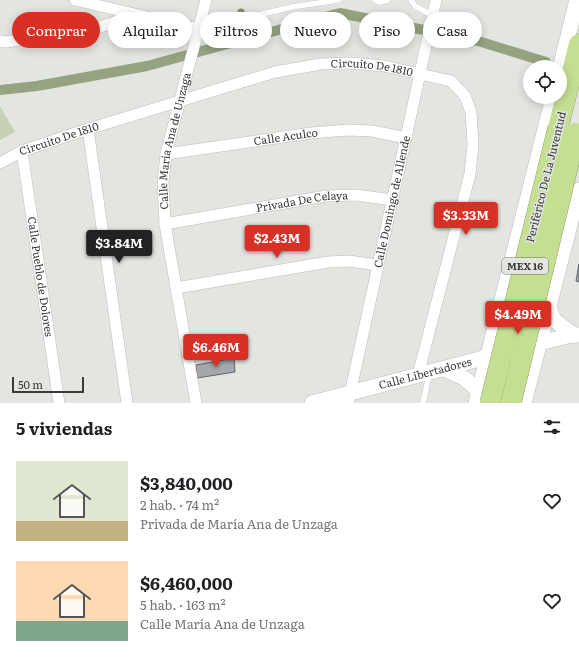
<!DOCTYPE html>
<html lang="es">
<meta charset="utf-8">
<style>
body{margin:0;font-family:Literata,serif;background:#f2f2f2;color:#202124;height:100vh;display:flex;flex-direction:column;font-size:15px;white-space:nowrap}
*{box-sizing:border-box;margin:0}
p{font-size:13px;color:#757577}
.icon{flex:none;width:22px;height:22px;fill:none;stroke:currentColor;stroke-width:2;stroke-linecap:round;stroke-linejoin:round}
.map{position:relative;height:403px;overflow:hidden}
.side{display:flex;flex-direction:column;background:#fff;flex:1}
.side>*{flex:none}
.top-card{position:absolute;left:12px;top:12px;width:555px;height:36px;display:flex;gap:8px}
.buttons{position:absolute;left:523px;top:60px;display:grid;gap:8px}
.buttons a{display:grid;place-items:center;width:44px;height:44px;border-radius:50%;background:#fff;box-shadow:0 2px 10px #0003;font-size:20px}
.scale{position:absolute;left:12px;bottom:10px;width:72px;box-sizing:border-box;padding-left:4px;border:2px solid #3a3b39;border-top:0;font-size:11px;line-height:14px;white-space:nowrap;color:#3a3b39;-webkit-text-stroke:3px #e3e5e1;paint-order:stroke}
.price{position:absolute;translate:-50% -34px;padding:0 9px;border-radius:4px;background:#d93025;color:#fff;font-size:13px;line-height:26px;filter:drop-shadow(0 1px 2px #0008)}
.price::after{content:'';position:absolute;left:50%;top:24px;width:12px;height:9px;margin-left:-6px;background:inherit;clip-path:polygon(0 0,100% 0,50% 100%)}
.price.selected{background:#222;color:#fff}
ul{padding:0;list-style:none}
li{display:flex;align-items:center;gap:12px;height:100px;padding:0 16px}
li span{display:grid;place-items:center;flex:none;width:112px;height:80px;border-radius:0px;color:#555}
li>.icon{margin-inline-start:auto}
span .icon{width:48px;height:48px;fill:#fffc;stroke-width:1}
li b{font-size:17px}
h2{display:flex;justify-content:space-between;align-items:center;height:48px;padding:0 16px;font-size:17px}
.chip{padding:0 14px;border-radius:18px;background:#fff;box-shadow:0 2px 10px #0003;font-size:14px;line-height:36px}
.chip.selected{background:#d93025;color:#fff}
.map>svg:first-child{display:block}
.green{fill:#c6d2b3}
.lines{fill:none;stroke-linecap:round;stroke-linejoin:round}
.canal{stroke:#96a380;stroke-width:10}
.building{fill:#a4a7ab;stroke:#64666a}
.lane-casing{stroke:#bdbeba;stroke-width:6}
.street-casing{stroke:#bdbeba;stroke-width:12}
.secondary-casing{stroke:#bdbeba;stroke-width:16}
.highway-casing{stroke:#94a673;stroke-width:21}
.lane{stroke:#fff;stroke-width:5.5}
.street{stroke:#fff;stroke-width:11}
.secondary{stroke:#fff;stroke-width:15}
.highway{stroke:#c4df92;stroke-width:20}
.highway-bridge-casing{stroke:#94a673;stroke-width:21;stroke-linecap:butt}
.highway-bridge{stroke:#c4df92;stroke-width:20}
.tree{fill:#828c6b}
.labels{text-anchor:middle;stroke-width:3;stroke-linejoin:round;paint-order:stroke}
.shield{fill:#e3e5e1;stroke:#6d6e6b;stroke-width:1}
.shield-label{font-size:10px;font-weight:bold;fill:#3a3b39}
.street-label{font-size:11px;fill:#3a3b39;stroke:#e3e5e1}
</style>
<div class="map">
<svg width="579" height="403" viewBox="0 0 579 403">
<rect width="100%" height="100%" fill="#e3e5e1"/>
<path class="green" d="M 0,106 L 15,132 L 0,140 Z"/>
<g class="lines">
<path class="canal" d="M 0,90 L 37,86 L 147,66 L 340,13 L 478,41 L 546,62"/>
</g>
<path class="building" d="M 579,264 L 579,282 L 576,281 Z
M 234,358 L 235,372 L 197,378 L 196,365 Z"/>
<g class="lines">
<g class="lane-casing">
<path id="lane" d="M 375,0 L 379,2 L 388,0
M 411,0 L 415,6 L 432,15
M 198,29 L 292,7 L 338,0
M 423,403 L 429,375"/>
</g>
<g class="street-casing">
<g id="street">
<path d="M 75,0 L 198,29"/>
<path d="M 0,41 L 6,42 L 94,29 L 135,15"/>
<path d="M 88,129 L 127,403"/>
<path id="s1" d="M 22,151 L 59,403"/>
<path id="s2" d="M 166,154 L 311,133 L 348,130 L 372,131 L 406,138"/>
<path id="s3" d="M 0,163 L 22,151 L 88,129 L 275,72 L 321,64 L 350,63 L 384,66 L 451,81 L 465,96 L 471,112 L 473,145 L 470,174 L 418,375"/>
<path id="s4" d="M 165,224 L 326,196 L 356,195 L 392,200"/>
<path d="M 176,288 L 328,262 L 349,261 L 377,265"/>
<path id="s5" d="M 196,403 L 165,224 L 163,182 L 166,154 L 206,0"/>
<path id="s6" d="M 348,403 L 436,0"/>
</g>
</g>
<g class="secondary-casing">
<g id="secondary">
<path d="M 560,68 L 577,0"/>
<path d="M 549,308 L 554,320 L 574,335"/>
<path d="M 444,369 L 464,378 L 479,391"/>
<path id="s7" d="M 312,403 L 567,336 L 579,335"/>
<path d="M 476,403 L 553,97"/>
<path d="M 524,403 L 579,190"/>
</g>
</g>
<g class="highway-casing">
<path id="highway" d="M 558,128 L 579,44"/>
</g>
<use href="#lane" class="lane"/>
<use href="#street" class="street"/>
<use href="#secondary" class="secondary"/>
<use href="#highway" class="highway"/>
<g class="highway-bridge-casing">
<path id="highway-bridge" d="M 490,403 L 558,128
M 511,403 L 576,133"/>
</g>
<use href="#highway-bridge" class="highway-bridge"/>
</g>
<circle class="tree" cx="241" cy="12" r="3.5"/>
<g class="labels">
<rect class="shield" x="502" y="258" width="46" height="16" rx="3"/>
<g class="shield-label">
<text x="525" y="270">MEX 16</text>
</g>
<g class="street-label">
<text dy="4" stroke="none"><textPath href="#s3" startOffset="388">Circuito De 1810</textPath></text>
<text dy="4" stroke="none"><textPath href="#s2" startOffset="121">Calle Aculco</textPath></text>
<text dy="4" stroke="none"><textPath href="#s3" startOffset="64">Circuito De 1810</textPath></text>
<text dy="4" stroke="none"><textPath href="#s5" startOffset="266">Calle María Ana de Unzaga</textPath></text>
<text transform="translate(546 177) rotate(-76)" y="4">Periférico De La Juventud</text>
<text dy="4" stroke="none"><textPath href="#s4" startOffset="139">Privada De Celaya</textPath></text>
<text dy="4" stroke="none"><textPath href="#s6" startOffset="206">Calle Domingo de Allende</textPath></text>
<text dy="4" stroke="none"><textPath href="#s1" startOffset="127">Calle Pueblo de Dolores</textPath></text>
<text dy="4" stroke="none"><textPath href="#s7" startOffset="117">Calle Libertadores</textPath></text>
</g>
</g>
</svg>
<div class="buttons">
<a><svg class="icon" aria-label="locate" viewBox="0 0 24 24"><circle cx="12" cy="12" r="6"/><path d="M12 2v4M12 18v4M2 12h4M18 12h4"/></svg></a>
</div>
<div class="scale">50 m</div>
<b class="price" style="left:466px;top:236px">$3.33M</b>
<b class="price" style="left:277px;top:259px">$2.43M</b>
<b class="price selected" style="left:119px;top:264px">$3.84M</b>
<b class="price" style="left:518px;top:335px">$4.49M</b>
<b class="price" style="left:216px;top:368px">$6.46M</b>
<div class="top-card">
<a class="chip selected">Comprar</a>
<a class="chip">Alquilar</a>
<a class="chip">Filtros</a>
<a class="chip">Nuevo</a>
<a class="chip">Piso</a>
<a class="chip">Casa</a>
</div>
</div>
<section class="side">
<h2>5 viviendas<svg class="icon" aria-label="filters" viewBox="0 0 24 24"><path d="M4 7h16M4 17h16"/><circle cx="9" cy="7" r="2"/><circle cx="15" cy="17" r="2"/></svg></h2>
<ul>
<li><span style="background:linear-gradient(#dfe7d0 75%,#c2b280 0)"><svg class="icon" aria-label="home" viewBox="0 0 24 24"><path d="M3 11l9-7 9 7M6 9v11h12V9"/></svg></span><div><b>$3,840,000</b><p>2 hab. · 74 m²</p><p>Privada de María Ana de Unzaga</p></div><svg class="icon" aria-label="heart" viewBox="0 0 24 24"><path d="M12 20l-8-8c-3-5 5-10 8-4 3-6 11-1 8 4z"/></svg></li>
<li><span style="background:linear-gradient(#ffd9b3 75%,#7fa58c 0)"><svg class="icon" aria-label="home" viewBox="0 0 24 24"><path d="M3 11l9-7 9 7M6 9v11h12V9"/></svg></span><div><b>$6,460,000</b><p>5 hab. · 163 m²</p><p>Calle María Ana de Unzaga</p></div><svg class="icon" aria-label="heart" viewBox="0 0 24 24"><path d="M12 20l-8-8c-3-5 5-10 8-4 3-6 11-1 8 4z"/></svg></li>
</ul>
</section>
